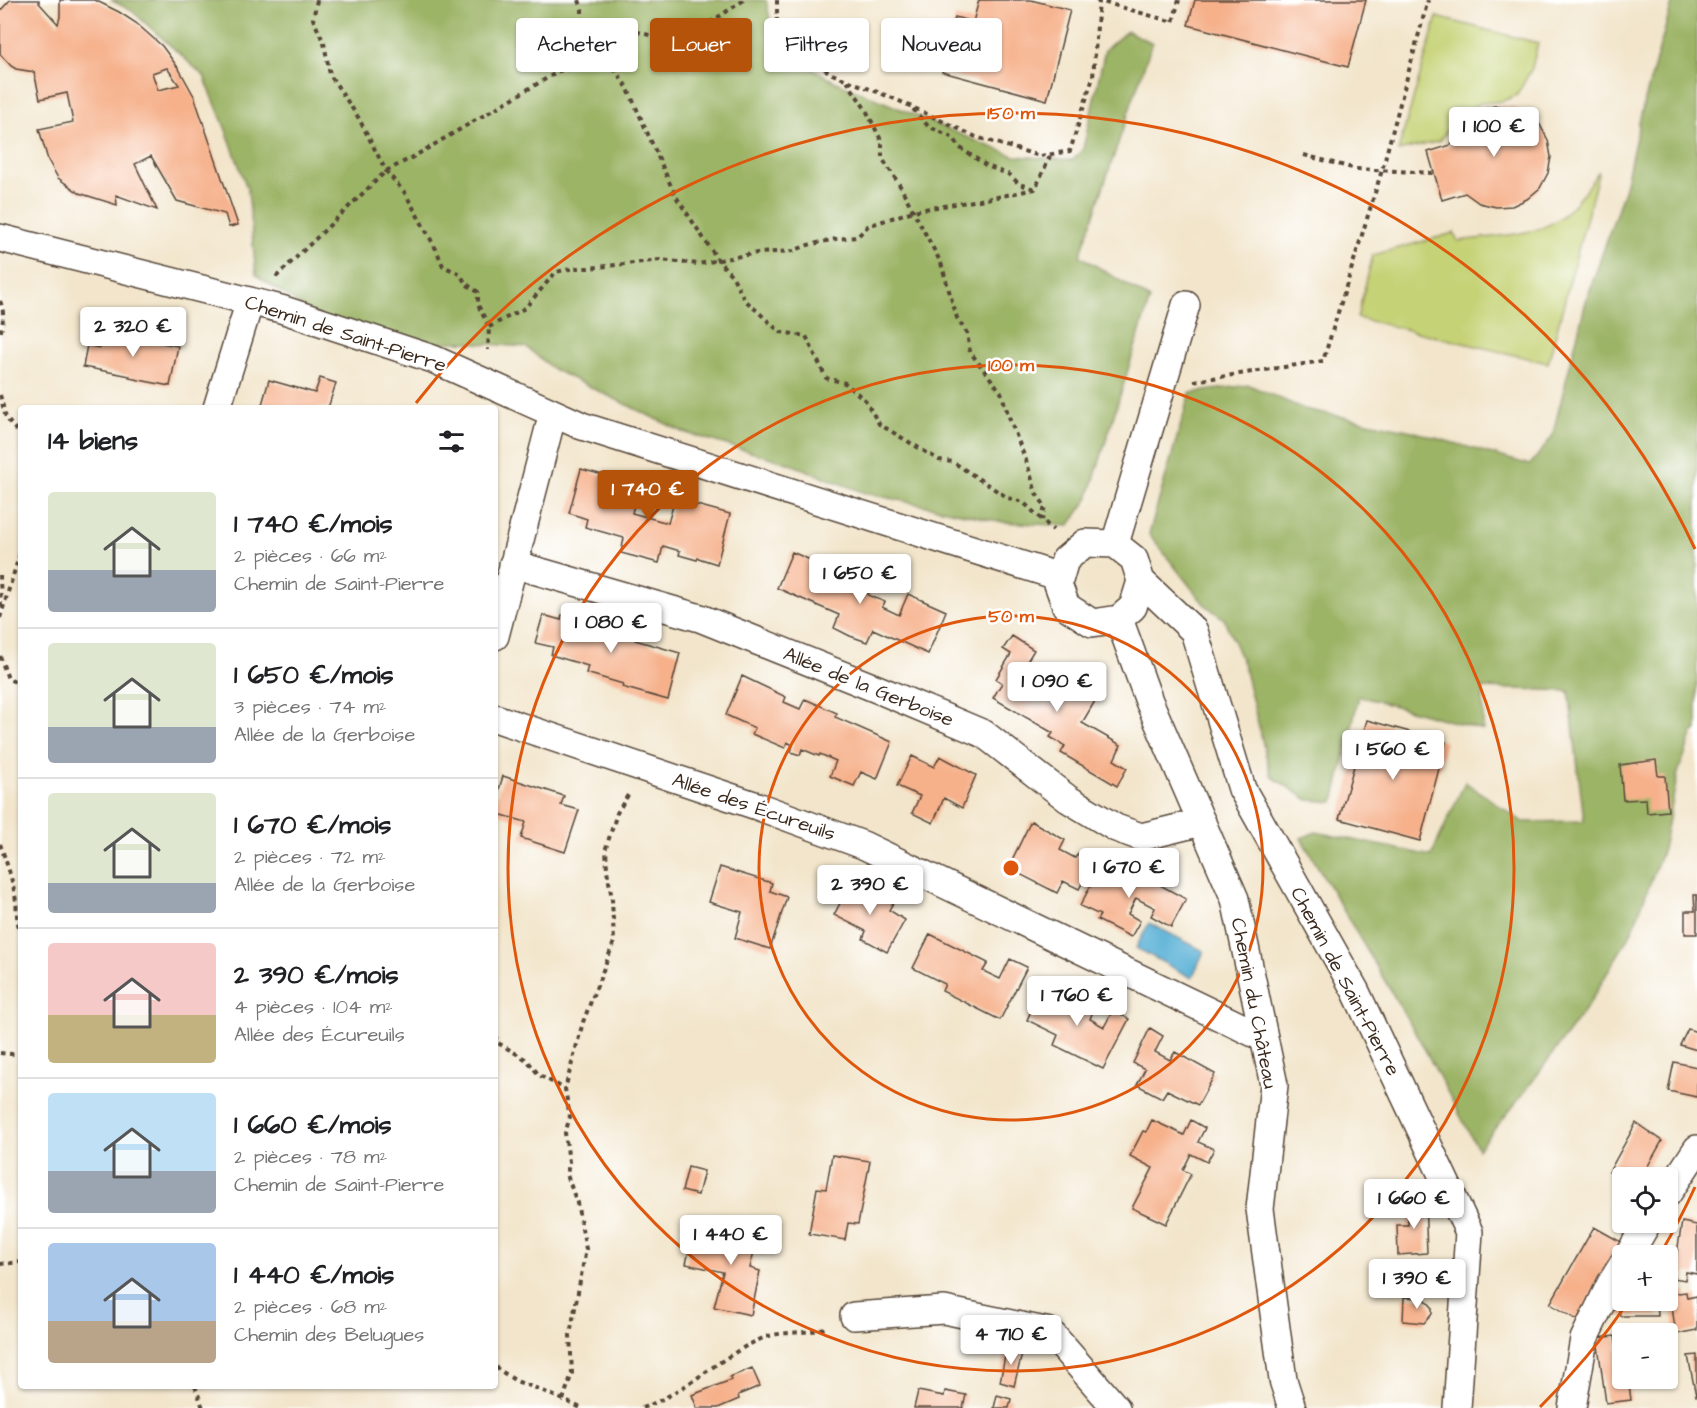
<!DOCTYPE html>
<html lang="fr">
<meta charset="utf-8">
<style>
body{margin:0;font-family:"Architects Daughter",sans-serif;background:#f2f2f2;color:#202124;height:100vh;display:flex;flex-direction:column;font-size:22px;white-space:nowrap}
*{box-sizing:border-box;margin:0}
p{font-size:20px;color:#757577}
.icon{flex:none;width:33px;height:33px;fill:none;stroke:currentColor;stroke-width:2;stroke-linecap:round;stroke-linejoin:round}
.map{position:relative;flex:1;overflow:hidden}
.sheet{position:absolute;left:18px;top:405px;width:480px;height:984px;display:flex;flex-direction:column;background:#fff;border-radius:6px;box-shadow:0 2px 4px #0004}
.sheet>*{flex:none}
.guide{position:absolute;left:516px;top:18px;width:570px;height:54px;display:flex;gap:12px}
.buttons{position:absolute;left:1612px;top:1167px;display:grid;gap:12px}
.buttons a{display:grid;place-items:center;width:66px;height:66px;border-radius:6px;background:#fff;box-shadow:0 2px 4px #0004;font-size:30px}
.price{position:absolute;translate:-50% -51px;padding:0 14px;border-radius:6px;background:#fff;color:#222;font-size:20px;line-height:39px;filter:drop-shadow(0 2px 3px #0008)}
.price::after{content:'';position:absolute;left:50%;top:36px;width:18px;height:14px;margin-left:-9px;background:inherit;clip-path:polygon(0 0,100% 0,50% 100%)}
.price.current{background:#b45309;color:#fff}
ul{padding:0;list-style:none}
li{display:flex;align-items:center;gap:18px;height:150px;padding:0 30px}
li+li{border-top:2px solid #e0e0e0}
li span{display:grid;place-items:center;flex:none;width:168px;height:120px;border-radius:6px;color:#555}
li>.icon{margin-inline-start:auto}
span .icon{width:72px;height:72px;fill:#fffc;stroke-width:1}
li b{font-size:26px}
h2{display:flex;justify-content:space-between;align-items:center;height:72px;padding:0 30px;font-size:26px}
.pill{padding:0 21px;border-radius:6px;background:#fff;box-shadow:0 2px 4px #0004;font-size:21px;line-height:54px}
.pill.current{background:#b45309;color:#fff}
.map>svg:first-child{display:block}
.green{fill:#c5d274;stroke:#807e49;stroke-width:1.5}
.forest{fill:#9cb466;stroke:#6c6f42;stroke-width:1.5}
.water{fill:#59b0d6;stroke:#4a6d7a;stroke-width:1.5}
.building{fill:#f6b18b;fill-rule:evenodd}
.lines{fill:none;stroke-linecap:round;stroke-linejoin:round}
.street-casing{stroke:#564638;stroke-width:30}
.path{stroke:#564638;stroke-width:4;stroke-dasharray:4.5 4.5;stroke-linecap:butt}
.street{stroke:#fff;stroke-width:27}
.ring{fill:none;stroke:#df570d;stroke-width:3}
.labels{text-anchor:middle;stroke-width:5;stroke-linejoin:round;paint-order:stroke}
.street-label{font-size:20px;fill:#3b2a1e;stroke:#fff}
.centre{fill:#df570d;stroke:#fff;stroke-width:3}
.ring-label{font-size:18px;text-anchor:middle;font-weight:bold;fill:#df570d;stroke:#fff;stroke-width:5;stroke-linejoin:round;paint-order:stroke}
</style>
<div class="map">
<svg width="1697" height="1408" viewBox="0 0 1697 1408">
<rect width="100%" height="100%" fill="#fff"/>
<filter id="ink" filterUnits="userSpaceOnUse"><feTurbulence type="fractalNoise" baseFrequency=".0167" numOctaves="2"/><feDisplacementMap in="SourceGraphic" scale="12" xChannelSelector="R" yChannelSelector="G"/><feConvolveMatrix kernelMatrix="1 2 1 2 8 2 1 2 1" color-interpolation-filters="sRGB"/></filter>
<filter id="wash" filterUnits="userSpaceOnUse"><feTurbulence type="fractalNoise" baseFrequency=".008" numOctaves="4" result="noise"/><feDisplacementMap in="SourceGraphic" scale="24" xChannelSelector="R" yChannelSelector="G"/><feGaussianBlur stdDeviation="1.35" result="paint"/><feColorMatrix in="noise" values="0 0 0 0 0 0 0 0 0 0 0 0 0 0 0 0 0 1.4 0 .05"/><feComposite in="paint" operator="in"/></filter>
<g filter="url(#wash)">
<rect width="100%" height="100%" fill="#f2e5cb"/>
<path class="green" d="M 1437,17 L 1538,43 L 1532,68 L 1517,95 L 1503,101 L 1480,103 L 1452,122 L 1440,141 L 1398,151 Z
M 1599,171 L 1548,363 L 1357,318 L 1373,255 L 1454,233 L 1458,241 C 1485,237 1536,236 1557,220 C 1575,207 1586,188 1599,171 Z"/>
<path class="forest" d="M 111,0 L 766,0 L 772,29 L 800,62 L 834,81 L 981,143 L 1015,156 L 1073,160 L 1083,149 L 1105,50 L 1127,31 L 1152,43 L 1080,256 L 1150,299 L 1088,499 L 1069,526 L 1003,522 L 865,493 L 788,463 L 683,432 L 553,369 L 526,347 L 462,342 L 423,343 L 327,324 L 256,275 L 248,191 L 228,135 L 204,76 L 132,11 Z
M 1673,0 L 1697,0 L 1697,730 L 1693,732 L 1678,773 L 1663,849 L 1632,931 L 1589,1004 L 1521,1097 L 1478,1149 L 1419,1039 L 1301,838 L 1316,832 L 1431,856 L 1465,782 L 1523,822 L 1584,821 L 1569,691 L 1483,688 L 1483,730 L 1359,696 L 1334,802 L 1308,800 L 1271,776 L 1243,663 L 1224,619 L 1204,604 L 1149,534 L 1190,393 L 1249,385 L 1304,409 L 1412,431 L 1530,465 L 1552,437 L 1586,301 L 1625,187 L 1641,114 Z"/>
<path class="water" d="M 1149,923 L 1204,951 L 1192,978 L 1136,948 Z"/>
<g id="blocks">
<path class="building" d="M 10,0 L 39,0 L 39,3 L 58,24 L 60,17 L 60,0 L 95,0 L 119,12 L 136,23 L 162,46 L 179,69 L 194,96 L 238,225 L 229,227 L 225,214 L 177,201 L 151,156 L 135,164 L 157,210 L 116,195 L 117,205 L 79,193 L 58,178 L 48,160 L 39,129 L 73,122 L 67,93 L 40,99 L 34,72 L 16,69 L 11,66 L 0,54 L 0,11 ZM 167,68 L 179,85 L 158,90 L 152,73 Z
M 979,0 L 1031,0 L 1070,10 L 1047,100 L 942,72 L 955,17 L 973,22 Z
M 1195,0 L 1366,0 L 1348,67 L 1188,25 Z
M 1495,106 L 1512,107 L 1527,114 L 1540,125 L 1548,140 L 1551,157 L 1548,173 L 1540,188 L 1527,199 L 1512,206 L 1496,207 L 1479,203 L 1465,193 L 1442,200 L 1428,152 L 1451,145 L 1455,133 L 1465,120 L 1479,110 Z
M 103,332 L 178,346 L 170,386 L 129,378 L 130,376 L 120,374 L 83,367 L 87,345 L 100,348 Z
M 320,378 L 336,383 L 328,408 L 261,408 L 269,380 L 315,393 Z
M 581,469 L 639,485 L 632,513 L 668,523 L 675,499 L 730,514 L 717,564 L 698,558 L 697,560 L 679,555 L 680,551 L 663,546 L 659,563 L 621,553 L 624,538 L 585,527 L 587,519 L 569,513 Z
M 649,488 L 656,490 L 652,504 L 646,502 Z
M 792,552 L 831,569 L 834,564 L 857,575 L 852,584 L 869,592 L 868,595 L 885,602 L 882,607 L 899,615 L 908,594 L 946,611 L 928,654 L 873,629 L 867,642 L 850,636 L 834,628 L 839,615 L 777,588 Z
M 576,612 L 595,618 L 594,625 L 636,638 L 635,640 L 680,653 L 668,700 L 622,687 L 623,684 L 586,673 L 588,666 L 551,655 L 553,647 L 535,643 L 543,615 L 561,620 L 562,615 L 574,618 Z
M 1012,636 L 1034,650 L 1026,663 L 1060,684 L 1062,680 L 1095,701 L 1082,723 L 1121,745 L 1114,760 L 1127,768 L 1117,786 L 1061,753 L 1065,746 L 1050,737 L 1053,733 L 993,698 L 1002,683 L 996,679 L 1011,654 L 1003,649 Z
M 742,676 L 786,697 L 784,702 L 800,709 L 805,699 L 837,713 L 835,717 L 892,742 L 877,779 L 861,772 L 854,786 L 830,776 L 836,761 L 820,754 L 819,756 L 802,749 L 800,755 L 791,752 L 793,745 L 787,742 L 785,748 L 752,734 L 755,728 L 726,715 Z
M 1367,720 L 1446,742 L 1420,841 L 1339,819 Z
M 912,756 L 934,767 L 940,756 L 976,775 L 962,808 L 944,798 L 933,823 L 912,813 L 920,796 L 897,786 Z
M 1656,760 L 1658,776 L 1665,776 L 1668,811 L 1647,813 L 1646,799 L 1623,800 L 1620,765 Z
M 503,776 L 564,796 L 561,805 L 579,810 L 565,852 L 521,838 L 526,822 L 495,813 L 495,803 Z
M 1031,821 L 1065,840 L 1060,850 L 1075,858 L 1078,854 L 1093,863 L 1079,889 L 1063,881 L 1057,893 L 1008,868 Z
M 1101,866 L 1120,876 L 1125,866 L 1186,899 L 1171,927 L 1151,916 L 1155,908 L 1136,898 L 1128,914 L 1140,921 L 1131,937 L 1097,920 L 1100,915 L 1080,906 Z
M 720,867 L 772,883 L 770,891 L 787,897 L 770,949 L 735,938 L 742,912 L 709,902 Z
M 851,882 L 893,903 L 889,910 L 905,920 L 887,952 L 863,939 L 866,931 L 834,915 Z
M 1694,895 L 1697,895 L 1697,934 L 1685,934 L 1685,911 L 1695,911 Z
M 930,934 L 988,963 L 983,971 L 1000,979 L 1010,959 L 1027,967 L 1000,1020 L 942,991 L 945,984 L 913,968 Z
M 1043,985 L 1093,1011 L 1090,1019 L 1104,1027 L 1113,1010 L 1129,1019 L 1103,1069 L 1054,1045 L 1058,1035 L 1027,1020 Z
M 1150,1028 L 1163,1036 L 1155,1052 L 1170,1060 L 1175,1052 L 1215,1074 L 1198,1105 L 1167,1090 L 1162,1098 L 1137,1085 L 1145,1069 L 1133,1063 Z
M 1688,1029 L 1697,1032 L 1697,1050 L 1680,1045 Z
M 1674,1062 L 1697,1067 L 1697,1097 L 1668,1091 Z
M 1152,1120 L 1184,1135 L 1191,1120 L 1205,1128 L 1198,1142 L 1214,1149 L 1207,1162 L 1191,1154 L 1183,1170 L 1191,1174 L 1166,1224 L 1132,1208 L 1153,1168 L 1130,1156 L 1143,1131 L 1146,1132 Z
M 1636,1123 L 1662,1141 L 1641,1178 L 1623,1178 L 1623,1181 L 1609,1172 Z
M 832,1155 L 870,1161 L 858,1224 L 848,1223 L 845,1240 L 809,1234 L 817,1188 L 826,1189 Z
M 688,1167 L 704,1171 L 698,1195 L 682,1191 Z
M 1425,1198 L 1427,1253 L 1398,1255 L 1397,1225 L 1408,1225 L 1408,1199 Z
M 1682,1222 L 1697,1225 L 1697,1274 L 1686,1272 L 1685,1280 L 1673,1278 Z
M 731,1225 L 767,1233 L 762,1253 L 754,1251 L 750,1268 L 760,1271 L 751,1315 L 714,1307 L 723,1272 L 686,1264 L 692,1237 L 726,1244 Z
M 1594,1227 L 1621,1242 L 1577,1320 L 1550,1304 Z
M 1686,1292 L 1687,1298 L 1697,1296 L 1697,1330 L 1676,1334 L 1670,1294 Z
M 1617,1296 L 1623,1296 L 1623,1300 L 1657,1300 L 1658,1316 L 1620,1316 Z
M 1404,1297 L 1424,1298 L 1432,1307 L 1432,1314 L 1424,1323 L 1403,1321 Z
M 1615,1336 L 1618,1352 L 1623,1351 L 1623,1378 L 1638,1378 L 1639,1384 L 1629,1385 L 1631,1400 L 1606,1403 L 1597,1338 Z
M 1007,1346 L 1023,1350 L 1014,1386 L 1000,1382 Z
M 1697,1355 L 1697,1396 L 1696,1396 L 1688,1356 Z
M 752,1368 L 760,1386 L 738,1395 L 739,1399 L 718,1408 L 697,1408 L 692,1395 L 731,1380 L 730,1377 Z
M 918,1391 L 944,1396 L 945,1391 L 966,1395 L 963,1408 L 914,1408 Z
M 997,1395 L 1011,1399 L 1009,1408 L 994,1408 Z"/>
</g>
</g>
<g filter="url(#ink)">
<use href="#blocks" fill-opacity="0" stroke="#564638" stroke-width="1.5"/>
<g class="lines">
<g class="street-casing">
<path id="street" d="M 0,238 L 281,309 L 433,359 L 582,426 L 1060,577
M 217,408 L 250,301
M 1085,543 L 1115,544 L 1134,559 L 1141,581 L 1133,607 L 1119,619 L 1092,623 L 1066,606 L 1058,584 L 1065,560 Z
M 1115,544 L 1186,305
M 513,564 L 700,618 L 882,691 L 984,734 L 1068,799 L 1116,828 L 1141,837 L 1202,822
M 1141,581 L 1194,631 L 1242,789 L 1355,990 L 1469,1232 L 1457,1408
M 1119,619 L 1149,701 L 1235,899 L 1274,1085 L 1260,1209 L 1283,1380 L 1292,1408
M 495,636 L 553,413
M 495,718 L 757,806 L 863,845 L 1264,1038
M 1668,1193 L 1697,1149
M 1628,1256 L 1648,1222
M 854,1316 L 944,1310 L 1050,1332 L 1116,1408
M 1572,1408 L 1584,1339 L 1610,1285 L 1623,1264"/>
</g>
<path class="path" d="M 317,0 L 313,19 L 324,43 L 330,75 L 358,117 L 386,171 L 405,193 L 436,249 L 443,266 L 460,274 L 466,284 L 478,292 L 478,305 L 489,327 L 488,350
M 579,0 L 582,9 L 582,33 L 605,56 L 627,87 L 675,195 L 718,260 L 733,277 L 744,299 L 780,332 L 806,336 L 826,378 L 845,383 L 865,400 L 879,424 L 939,460 L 953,462 L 1008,498 L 1023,502 L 1053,530
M 777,0 L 777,22 L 796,50 L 832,74 L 895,99 L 976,137 L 1040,156 L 1070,151 L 1093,77 L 1099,1
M 1096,0 L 1173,22 L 1179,0
M 847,81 L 866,110 L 882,142 L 882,158 L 899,184 L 941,263 L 957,318 L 967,333 L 970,352 L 1001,392 L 1010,420 L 1027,463 L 1036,493 L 1045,506 L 1042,520
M 913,109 L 928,126 L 954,138 L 959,147 L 987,166 L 1010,175 L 1019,184 L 1035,189
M 1304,155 L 1356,169 L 1434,173
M 276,277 L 386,171 L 413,157 L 559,71 L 596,63 L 638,32 L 679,43 L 744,0
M 0,301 C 5,312 3,323 0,335
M 489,327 L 525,308 L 556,272 L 574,268 L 588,268 L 660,260 L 698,264 L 757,253 L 793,251 L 808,245 L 836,239 L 857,237 L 868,226 L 913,211 L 997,197 L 1035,189 L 1051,154
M 1194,381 L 1323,361 L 1382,170 L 1428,0
M 0,395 L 6,418 L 21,436
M 0,575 L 1,610
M 0,618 L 21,550
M 0,656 L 8,679 L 21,684
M 0,844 C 6,861 12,878 15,895 C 18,910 15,918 21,933
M 495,1035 L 498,1043 L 527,1060 L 539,1075 L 565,1089
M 0,1053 L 21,1055
M 0,1264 L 21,1262
M 495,1367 L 516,1381 L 541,1390 L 581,1408
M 195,1386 L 203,1408
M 563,1400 L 572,1373 L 570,1335 L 586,1249 L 577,1203 L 567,1175 L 569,1162 L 565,1133 L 570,1117 L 565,1089 L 583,1022 L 614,942 L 612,899 L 607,870 L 606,848 L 617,813 L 628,795
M 642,1408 C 687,1392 720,1356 763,1338 C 783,1330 808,1335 828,1327"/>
<use href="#street" class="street"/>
</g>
</g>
<g class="ring">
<circle cx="1011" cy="868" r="252"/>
<circle cx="1011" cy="868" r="503"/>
<path d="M1695 1187A755 755 0 0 1 1662 1251M1629 1301A755 755 0 0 1 1540 1407M416 403A755 755 0 0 1 1695 549"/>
</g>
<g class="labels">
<g class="street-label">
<text transform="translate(346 333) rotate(18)" y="7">Chemin de Saint-Pierre</text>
<text transform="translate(869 686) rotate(22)" y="7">Allée de la Gerboise</text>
<text transform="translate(754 806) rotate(19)" y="7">Allée des Écureuils</text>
<text transform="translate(1346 981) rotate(62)" y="7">Chemin de Saint-Pierre</text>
<text transform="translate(1255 1003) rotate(79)" y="7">Chemin du Château</text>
</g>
</g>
<circle cx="1011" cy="868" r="9" class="centre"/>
<g class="ring-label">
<text x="1011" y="119">150 m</text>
<text x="1011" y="371">100 m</text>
<text x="1011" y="622">50 m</text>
</g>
</svg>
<div class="buttons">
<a><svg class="icon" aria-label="locate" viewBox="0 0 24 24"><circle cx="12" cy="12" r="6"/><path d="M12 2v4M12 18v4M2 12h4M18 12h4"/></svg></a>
<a>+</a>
<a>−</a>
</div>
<b class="price" style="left:1494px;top:158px">1 100 €</b>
<b class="price" style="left:133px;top:358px">2 320 €</b>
<b class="price current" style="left:648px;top:521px">1 740 €</b>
<b class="price" style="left:860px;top:605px">1 650 €</b>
<b class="price" style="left:611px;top:654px">1 080 €</b>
<b class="price" style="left:1057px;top:713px">1 090 €</b>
<b class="price" style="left:1393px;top:781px">1 560 €</b>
<b class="price" style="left:1129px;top:899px">1 670 €</b>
<b class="price" style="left:870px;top:916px">2 390 €</b>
<b class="price" style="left:1077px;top:1027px">1 760 €</b>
<b class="price" style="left:1414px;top:1230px">1 660 €</b>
<b class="price" style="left:731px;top:1266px">1 440 €</b>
<b class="price" style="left:1417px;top:1310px">1 390 €</b>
<b class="price" style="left:1011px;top:1366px">4 710 €</b>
<div class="guide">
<a class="pill">Acheter</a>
<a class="pill current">Louer</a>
<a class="pill">Filtres</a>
<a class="pill">Nouveau</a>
</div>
<section class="sheet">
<h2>14 biens<svg class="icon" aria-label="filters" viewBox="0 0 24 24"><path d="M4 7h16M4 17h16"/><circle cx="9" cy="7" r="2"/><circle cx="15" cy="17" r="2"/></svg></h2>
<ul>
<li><span style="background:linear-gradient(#dfe7d0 65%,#9aa5b1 0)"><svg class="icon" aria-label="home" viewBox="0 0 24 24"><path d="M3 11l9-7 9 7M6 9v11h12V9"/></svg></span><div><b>1 740 €/mois</b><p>2 pièces · 66 m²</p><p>Chemin de Saint-Pierre</p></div></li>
<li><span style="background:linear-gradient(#dfe7d0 70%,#9aa5b1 0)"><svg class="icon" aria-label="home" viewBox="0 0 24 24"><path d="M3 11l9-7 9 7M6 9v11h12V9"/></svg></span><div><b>1 650 €/mois</b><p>3 pièces · 74 m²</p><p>Allée de la Gerboise</p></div></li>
<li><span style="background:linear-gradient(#dfe7d0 75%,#9aa5b1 0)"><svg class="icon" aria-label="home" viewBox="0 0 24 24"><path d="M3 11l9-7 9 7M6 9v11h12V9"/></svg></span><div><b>1 670 €/mois</b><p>2 pièces · 72 m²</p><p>Allée de la Gerboise</p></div></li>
<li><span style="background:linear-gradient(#f6c9c9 60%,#c2b280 0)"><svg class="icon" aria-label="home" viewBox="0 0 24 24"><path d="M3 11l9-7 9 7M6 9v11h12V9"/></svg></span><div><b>2 390 €/mois</b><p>4 pièces · 104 m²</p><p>Allée des Écureuils</p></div></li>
<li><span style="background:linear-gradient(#bfe0f5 65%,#9aa5b1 0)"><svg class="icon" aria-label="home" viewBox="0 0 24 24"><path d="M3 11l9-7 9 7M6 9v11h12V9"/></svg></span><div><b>1 660 €/mois</b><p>2 pièces · 78 m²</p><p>Chemin de Saint-Pierre</p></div></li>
<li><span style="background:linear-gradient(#a9c7e8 65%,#b9a48a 0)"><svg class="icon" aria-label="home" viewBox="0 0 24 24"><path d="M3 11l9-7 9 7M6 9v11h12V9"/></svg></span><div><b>1 440 €/mois</b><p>2 pièces · 68 m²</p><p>Chemin des Belugues</p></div></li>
</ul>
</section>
</div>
